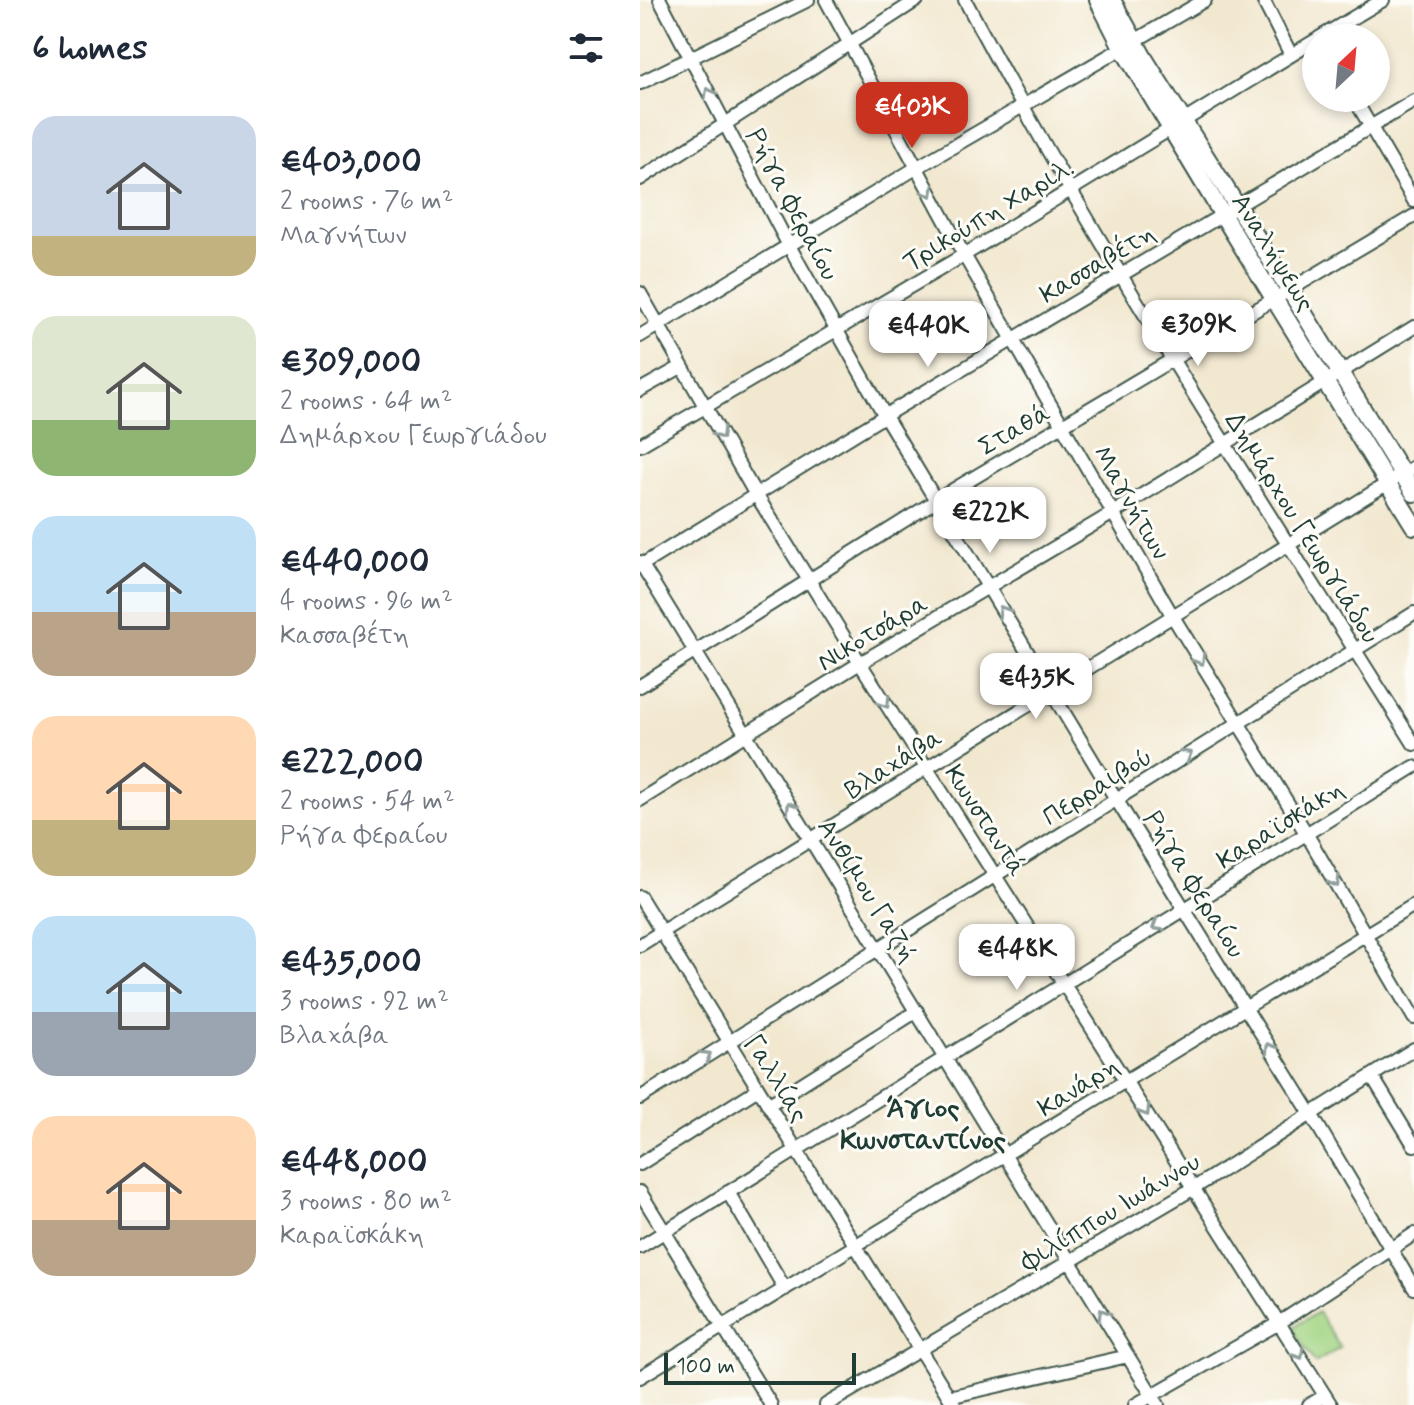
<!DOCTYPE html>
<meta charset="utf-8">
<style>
body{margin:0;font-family:Mynerve,sans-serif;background:#f2f2f3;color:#1f2937;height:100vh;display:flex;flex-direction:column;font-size:30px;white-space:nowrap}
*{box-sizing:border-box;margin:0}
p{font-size:26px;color:#747a83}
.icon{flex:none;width:44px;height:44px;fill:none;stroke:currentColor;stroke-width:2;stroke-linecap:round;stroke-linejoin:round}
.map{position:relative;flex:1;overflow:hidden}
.drawer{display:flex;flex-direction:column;background:#fff;width:640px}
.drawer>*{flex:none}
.needle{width:52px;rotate:26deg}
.controls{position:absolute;left:662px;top:24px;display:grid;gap:16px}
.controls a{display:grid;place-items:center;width:88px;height:88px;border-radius:50%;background:#fff;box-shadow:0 4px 12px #0003;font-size:40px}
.scale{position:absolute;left:24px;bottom:20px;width:192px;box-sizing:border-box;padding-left:8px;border:4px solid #1f3d34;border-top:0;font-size:22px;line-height:28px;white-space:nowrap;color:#1f3d34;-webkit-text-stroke:6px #fdfcf7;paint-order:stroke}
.price{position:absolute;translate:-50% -68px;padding:0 18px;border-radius:16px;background:#fff;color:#222;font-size:26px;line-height:52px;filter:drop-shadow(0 2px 4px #0008)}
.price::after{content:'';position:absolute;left:50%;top:48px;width:24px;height:18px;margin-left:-12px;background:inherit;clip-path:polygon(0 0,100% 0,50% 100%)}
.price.current{background:#c8321e;color:#fff}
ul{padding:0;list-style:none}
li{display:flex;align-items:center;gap:24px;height:200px;padding:0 32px}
li span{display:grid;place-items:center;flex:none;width:224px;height:160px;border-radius:24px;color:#555}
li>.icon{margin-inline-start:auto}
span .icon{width:96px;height:96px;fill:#fffc;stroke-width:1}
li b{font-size:34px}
h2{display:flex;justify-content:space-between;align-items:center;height:96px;padding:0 32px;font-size:34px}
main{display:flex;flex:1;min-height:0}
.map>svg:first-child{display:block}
.green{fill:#a2d483;stroke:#60885c;stroke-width:2}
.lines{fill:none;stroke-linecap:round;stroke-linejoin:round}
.minor-casing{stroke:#3f574b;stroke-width:16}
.major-casing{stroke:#3f574b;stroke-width:20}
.minor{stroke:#fff;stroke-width:12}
.major{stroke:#fff;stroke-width:16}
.oneway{stroke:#8f9e9a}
.labels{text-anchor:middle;stroke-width:6;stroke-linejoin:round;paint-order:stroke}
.street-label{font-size:26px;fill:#1f3d34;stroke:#fdfcf7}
.neighbourhood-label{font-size:28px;font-weight:bold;fill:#1f3d34;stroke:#fdfcf7}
</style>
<main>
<section class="drawer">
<h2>6 homes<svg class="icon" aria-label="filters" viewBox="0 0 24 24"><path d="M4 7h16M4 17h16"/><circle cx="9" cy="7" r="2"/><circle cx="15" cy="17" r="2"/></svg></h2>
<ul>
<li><span style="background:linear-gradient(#c9d6e8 75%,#c2b280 0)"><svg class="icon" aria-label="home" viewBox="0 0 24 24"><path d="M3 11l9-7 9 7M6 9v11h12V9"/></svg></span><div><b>€403,000</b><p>2 rooms · 76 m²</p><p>Μαγνήτων</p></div></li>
<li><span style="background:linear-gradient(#dfe7d0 65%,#8fb573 0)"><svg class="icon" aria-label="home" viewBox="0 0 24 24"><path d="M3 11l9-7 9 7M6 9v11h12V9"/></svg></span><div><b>€309,000</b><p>2 rooms · 64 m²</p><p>Δημάρχου Γεωργιάδου</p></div></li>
<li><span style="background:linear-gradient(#bfe0f5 60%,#b9a48a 0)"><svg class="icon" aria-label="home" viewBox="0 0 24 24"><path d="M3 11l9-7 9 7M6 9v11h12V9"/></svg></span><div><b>€440,000</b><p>4 rooms · 96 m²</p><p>Κασσαβέτη</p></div></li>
<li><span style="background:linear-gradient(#ffd9b3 65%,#c2b280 0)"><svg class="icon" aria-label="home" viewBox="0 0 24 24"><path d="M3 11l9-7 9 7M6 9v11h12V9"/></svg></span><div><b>€222,000</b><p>2 rooms · 54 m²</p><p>Ρήγα Φεραίου</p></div></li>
<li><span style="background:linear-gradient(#bfe0f5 60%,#9aa5b1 0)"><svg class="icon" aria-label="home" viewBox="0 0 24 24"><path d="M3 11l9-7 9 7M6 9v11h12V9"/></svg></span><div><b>€435,000</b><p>3 rooms · 92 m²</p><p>Βλαχάβα</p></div></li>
<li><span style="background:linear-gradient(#ffd9b3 65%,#b9a48a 0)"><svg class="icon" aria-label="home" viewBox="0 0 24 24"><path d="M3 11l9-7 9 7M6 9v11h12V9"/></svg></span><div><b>€448,000</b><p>3 rooms · 80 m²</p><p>Καραϊσκάκη</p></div></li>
</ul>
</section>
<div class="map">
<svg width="774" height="1405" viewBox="0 0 774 1405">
<rect width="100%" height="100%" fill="#fdfcf7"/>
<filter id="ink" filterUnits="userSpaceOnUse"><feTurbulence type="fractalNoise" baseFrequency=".0125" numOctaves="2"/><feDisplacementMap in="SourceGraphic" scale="16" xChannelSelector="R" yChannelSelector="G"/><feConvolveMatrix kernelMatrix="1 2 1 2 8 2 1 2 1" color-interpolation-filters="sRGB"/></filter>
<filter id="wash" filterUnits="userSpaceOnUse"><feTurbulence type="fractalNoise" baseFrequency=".006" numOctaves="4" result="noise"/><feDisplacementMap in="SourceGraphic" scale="32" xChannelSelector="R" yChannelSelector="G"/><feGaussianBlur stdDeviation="1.8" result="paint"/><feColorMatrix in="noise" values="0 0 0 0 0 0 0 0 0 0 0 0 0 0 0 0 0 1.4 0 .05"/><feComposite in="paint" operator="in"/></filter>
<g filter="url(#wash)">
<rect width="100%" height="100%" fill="#f2e8d0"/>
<path class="green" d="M 678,1312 L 700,1348 L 675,1363 L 652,1328 Z"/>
</g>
<g filter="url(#ink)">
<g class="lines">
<g class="minor-casing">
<path id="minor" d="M 20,0 L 148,244 L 245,416 L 476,799 L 671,1114 L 774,1288
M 186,0 L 324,255 L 532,615 L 666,833 L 774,1018
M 325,0 C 461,258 620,498 774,744
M 623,0 L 651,55
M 679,38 L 743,0
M 0,83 L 168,0
M 714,98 L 774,201
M 0,179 L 277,0
M 0,293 L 112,488 L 220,663 L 691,1405
M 0,336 L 276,168 L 565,0
M 0,390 L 41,367
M 0,445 L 324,255 L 676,40
M 0,562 L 518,1405
M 0,566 L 254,410 L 774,101
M 0,686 L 313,490 L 774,216
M 0,800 L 220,663 L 473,513 L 774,327
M 0,897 L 314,1405
M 0,945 L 774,467
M 732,1076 L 774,1145
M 0,1098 L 774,613
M 128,1105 L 277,1011
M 0,1164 L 118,1089
M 0,1192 L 131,1405
M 88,1192 L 145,1289
M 0,1247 L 774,767
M 0,1377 L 774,905
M 309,1397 L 488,1356
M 186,1405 L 554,1188 L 774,1049
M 495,1405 L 639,1323 L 774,1234
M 669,1405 L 685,1396"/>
</g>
<g class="major-casing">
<path id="major" d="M 458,0 L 483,49 L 582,214 L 774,526
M 472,0 L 504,58 L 649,289 L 774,493"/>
</g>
<use href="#minor" class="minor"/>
<use href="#major" class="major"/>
</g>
<defs><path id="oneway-chevron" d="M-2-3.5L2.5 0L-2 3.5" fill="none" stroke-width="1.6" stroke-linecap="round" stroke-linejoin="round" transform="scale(2)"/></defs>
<g class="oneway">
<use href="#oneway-chevron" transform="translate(69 93) rotate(-118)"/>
<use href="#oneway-chevron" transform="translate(289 192) rotate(61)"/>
<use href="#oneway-chevron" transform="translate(80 434) rotate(59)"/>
<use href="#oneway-chevron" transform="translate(363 611) rotate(-121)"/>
<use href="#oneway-chevron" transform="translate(560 660) rotate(59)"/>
<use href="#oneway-chevron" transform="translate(245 703) rotate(58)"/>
<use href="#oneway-chevron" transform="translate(547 755) rotate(-32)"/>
<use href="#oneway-chevron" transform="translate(151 807) rotate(-122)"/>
<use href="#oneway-chevron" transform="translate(695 882) rotate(60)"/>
<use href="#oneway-chevron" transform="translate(517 926) rotate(148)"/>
<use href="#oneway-chevron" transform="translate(630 1048) rotate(-122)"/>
<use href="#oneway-chevron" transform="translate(66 1056) rotate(-32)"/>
<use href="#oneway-chevron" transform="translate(505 1111) rotate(58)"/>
<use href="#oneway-chevron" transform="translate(463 1314) rotate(-121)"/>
<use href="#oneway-chevron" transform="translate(659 1354) rotate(58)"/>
</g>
</g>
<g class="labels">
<g class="street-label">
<text transform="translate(153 204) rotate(62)" y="9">Ρήγα Φεραίου</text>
<text transform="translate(348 214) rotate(-31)" y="9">Τρικούπη Χαριλ.</text>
<text transform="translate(634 252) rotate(58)" y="9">Αναλήψεως</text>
<text transform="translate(457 263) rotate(-31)" y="9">Κασσαβέτη</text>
<text transform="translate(374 429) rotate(-30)" y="9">Σταθά</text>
<text transform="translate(492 502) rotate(60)" y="9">Μαγνήτων</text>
<text transform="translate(663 527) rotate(58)" y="9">Δημάρχου Γεωργιάδου</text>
<text transform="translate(232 632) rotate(-31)" y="9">Νικοτσάρα</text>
<text transform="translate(253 763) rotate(-32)" y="9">Βλαχάβα</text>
<text transform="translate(457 786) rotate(-32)" y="9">Περραιβού</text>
<text transform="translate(346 820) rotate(57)" y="9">Κωνσταντά</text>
<text transform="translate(640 824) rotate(-32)" y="9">Καραϊσκάκη</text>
<text transform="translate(555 884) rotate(58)" y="9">Ρήγα Φεραίου</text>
<text transform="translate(228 890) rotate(58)" y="9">Ανθίμου Γαζή</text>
<text transform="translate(137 1078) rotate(58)" y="9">Γαλλίας</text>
<text transform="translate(438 1086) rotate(-32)" y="9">Κανάρη</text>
<text transform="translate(470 1211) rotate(-31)" y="9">Φιλίππου Ιωάννου</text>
</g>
<g class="neighbourhood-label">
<text x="283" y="1117">Άγιος<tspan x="283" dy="32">Κωνσταντίνος</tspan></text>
</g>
</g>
</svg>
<div class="controls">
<a><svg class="needle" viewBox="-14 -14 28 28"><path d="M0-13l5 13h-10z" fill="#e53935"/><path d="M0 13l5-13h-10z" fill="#747a83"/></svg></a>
</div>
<div class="scale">100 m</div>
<b class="price current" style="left:272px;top:150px">€403K</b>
<b class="price" style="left:558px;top:368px">€309K</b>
<b class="price" style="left:288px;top:369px">€440K</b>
<b class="price" style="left:350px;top:555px">€222K</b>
<b class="price" style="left:396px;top:721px">€435K</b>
<b class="price" style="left:377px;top:992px">€448K</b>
</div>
</main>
